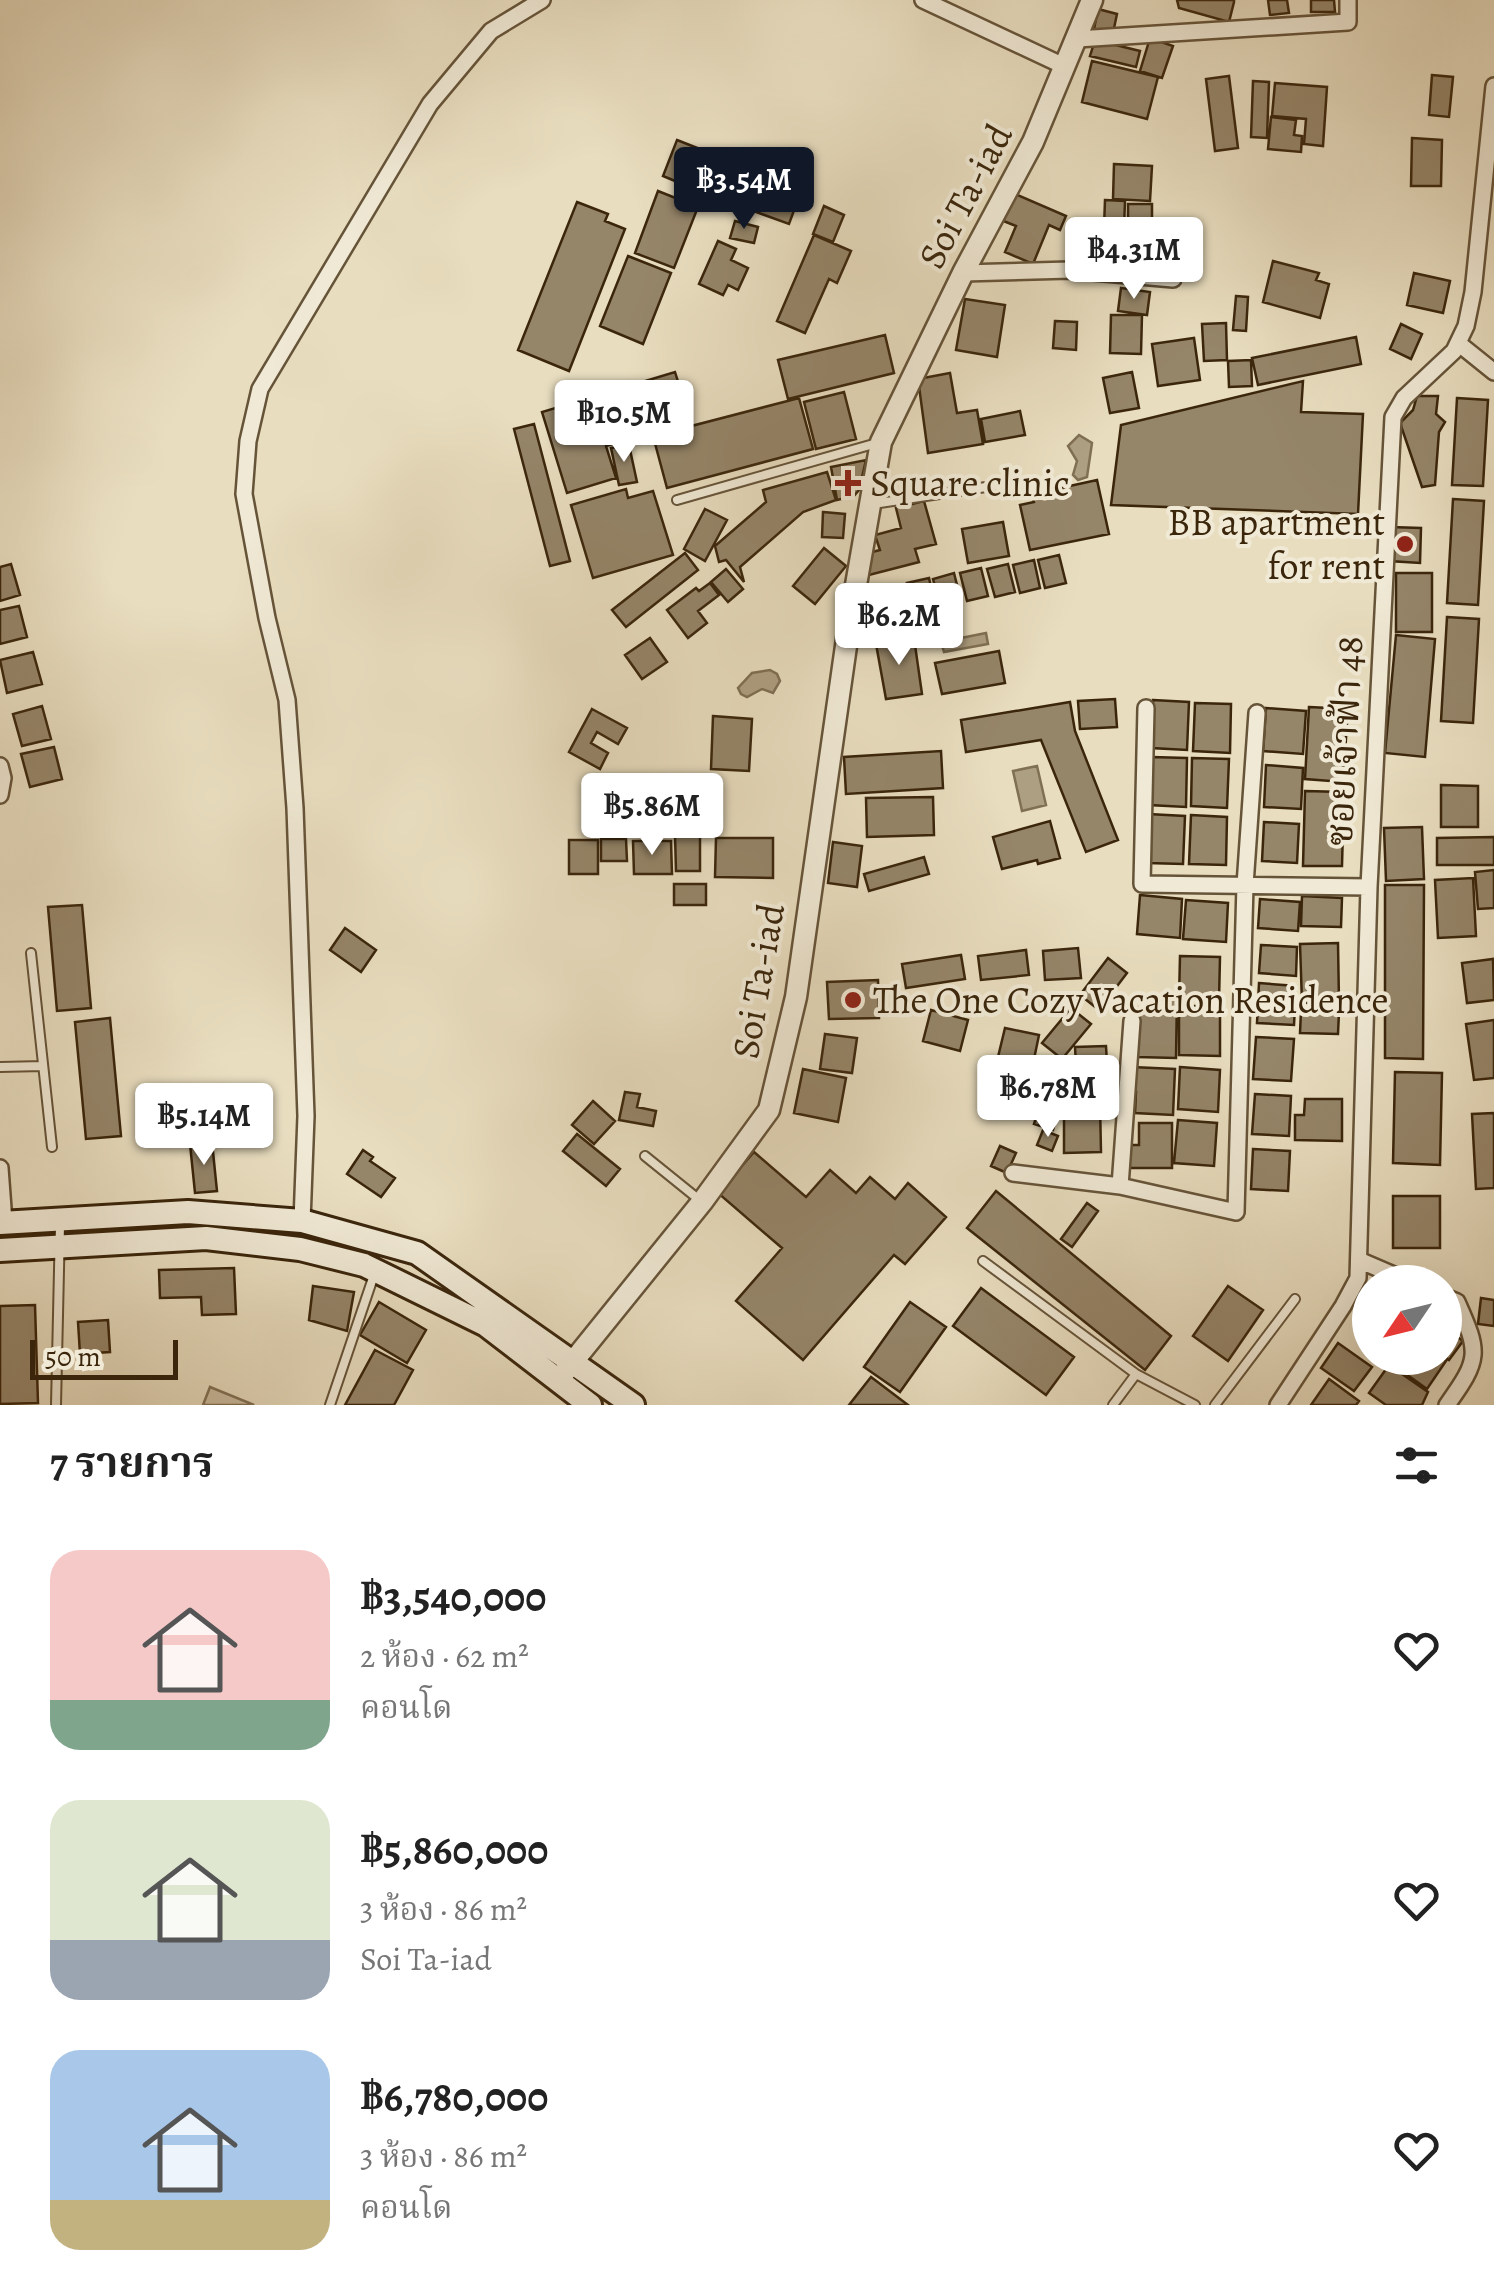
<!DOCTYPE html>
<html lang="th">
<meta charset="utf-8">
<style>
body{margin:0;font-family:Alegreya,"Noto Serif Thai",serif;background:#f2f2f2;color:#222;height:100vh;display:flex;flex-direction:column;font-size:38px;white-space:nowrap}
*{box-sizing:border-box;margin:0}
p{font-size:32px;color:#767676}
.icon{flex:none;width:55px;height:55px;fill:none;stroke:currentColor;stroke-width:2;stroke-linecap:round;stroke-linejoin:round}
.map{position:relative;height:1405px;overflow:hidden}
.panel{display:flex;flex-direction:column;background:#fff;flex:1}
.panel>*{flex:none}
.needle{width:65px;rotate:235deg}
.controls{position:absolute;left:1352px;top:1265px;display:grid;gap:20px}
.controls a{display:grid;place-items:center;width:110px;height:110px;border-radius:50%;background:#fff;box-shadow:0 10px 40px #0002;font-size:50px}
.scale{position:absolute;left:30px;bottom:25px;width:148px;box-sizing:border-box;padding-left:10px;border:5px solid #3b260c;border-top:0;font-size:28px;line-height:35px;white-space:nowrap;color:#3b260c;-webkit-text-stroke:8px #f0e9d5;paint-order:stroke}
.price{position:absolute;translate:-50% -85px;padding:0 22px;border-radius:10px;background:#fff;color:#222;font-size:32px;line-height:65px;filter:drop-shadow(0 2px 5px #0008)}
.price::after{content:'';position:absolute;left:50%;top:60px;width:30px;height:22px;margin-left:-15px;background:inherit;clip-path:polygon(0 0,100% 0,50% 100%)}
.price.selected{background:#111827;color:#fff}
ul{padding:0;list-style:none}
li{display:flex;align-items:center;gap:30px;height:250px;padding:0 50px}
li span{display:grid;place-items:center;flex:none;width:280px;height:200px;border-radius:30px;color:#555}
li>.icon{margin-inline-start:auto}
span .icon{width:120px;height:120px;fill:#fffc;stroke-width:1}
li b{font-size:42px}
h2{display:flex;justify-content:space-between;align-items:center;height:120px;padding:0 50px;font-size:42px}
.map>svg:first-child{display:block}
.green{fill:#cbbea1;stroke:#837256;stroke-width:2.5}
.water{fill:#ad9f82;stroke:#7f6f53;stroke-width:2.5}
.building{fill:#958569;stroke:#3b260c;stroke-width:2.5}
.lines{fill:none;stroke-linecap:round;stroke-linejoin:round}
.service-casing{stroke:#665439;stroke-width:12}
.minor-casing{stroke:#665439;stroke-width:20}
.tertiary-casing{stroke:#665439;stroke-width:25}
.secondary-casing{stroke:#3b260c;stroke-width:28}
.service{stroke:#f0e9d5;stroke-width:8}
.minor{stroke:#f0e9d5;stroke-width:15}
.tertiary{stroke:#f0e9d5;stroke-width:20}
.secondary{stroke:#f0e9d5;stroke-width:22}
.poi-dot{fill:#8f2418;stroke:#f0e9d5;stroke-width:4}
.labels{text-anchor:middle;stroke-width:8;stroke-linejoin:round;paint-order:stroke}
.street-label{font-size:38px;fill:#3b260c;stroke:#f0e9d5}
.poi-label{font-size:38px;fill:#3b260c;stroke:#f0e9d5;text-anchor:start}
</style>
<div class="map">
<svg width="1494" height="1405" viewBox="0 0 1494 1405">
<rect width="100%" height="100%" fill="#e8ddbf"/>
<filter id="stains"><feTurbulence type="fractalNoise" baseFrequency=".002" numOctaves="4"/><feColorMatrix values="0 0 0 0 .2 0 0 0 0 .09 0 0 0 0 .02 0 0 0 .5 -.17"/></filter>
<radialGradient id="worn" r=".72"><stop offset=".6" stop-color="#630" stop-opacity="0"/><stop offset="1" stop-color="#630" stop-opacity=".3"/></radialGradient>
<path class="green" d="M 210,1387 L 254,1405 L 203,1405 Z"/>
<path class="water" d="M 1079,435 L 1092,443 L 1087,477 L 1078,480 L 1073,475 L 1077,461 L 1068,446 Z
M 986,633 L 988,644 L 944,652 L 941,642 Z
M 770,670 L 777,674 L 780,681 L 773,693 L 762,689 L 747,697 L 741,694 L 738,688 L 752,673 Z
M 1037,766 L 1046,805 L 1022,811 L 1013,771 Z"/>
<path class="building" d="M 1177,0 L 1234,0 L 1234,2 L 1229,22 L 1179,8 Z
M 1268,0 L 1287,0 L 1289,13 L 1270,15 Z
M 1311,0 L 1334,0 L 1335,12 L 1311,12 Z
M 1098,9 L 1117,14 L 1113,33 L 1094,29 Z
M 1150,38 L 1173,46 L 1162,78 L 1140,71 Z
M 1095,40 L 1140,51 L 1136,67 L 1090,56 Z
M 1092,61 L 1158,77 L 1147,119 L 1082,102 Z
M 1432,75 L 1453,77 L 1449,117 L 1429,115 Z
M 1229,76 L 1238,148 L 1215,151 L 1206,79 Z
M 1253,81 L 1269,82 L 1267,138 L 1251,137 Z
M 1275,83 L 1327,87 L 1323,146 L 1304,144 L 1306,119 L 1272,116 Z
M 1271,117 L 1296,120 L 1294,135 L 1302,136 L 1301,152 L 1268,149 Z
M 1412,138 L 1442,140 L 1441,186 L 1411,186 Z
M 677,140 L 738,164 L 723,201 L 663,176 Z
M 1114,164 L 1152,166 L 1150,201 L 1113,199 Z
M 742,166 L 802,189 L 789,224 L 729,202 Z
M 658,191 L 698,207 L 674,268 L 635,253 Z
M 1013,193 L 1066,216 L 1060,230 L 1049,225 L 1033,264 L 1005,252 L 1016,226 L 1001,220 Z
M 1105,200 L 1125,201 L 1124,228 L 1104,227 Z
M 577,202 L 608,214 L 605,221 L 625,229 L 569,371 L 518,350 Z
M 1128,204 L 1152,204 L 1152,219 L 1128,220 Z
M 824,206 L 844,215 L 833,242 L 813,234 Z
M 735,221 L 758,227 L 754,243 L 730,238 Z
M 1077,224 L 1094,226 L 1089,258 L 1073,256 Z
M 814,235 L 851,251 L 837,283 L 829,279 L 805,333 L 777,321 Z
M 718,241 L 736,249 L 731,260 L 748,268 L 738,290 L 728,285 L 723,295 L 699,284 Z
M 628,256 L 671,273 L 643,344 L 600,326 Z
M 1273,261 L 1319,273 L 1316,280 L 1329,284 L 1320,318 L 1263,302 Z
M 1414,273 L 1450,281 L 1443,313 L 1407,305 Z
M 1121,288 L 1150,292 L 1147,315 L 1118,311 Z
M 1236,296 L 1248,297 L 1246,331 L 1233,330 Z
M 965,299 L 1005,305 L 997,357 L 956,350 Z
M 1111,315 L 1142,315 L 1141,354 L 1110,353 Z
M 1055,321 L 1077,322 L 1076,350 L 1053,348 Z
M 1226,323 L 1227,360 L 1204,361 L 1202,324 Z
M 1401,324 L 1422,334 L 1411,359 L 1390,349 Z
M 885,335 L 894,373 L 788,399 L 778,360 Z
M 1356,337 L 1361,364 L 1258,385 L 1252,358 Z
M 1194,338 L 1200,380 L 1158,386 L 1152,344 Z
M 1251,360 L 1252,386 L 1229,387 L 1228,361 Z
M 675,372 L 690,420 L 606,446 L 616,478 L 567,493 L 542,412 Z
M 1132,372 L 1139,408 L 1110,413 L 1103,378 Z
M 950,373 L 957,413 L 977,410 L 983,444 L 928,453 L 918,379 Z
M 1303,381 L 1301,412 L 1363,414 L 1358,514 L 1111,505 L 1121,425 Z
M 844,392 L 856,439 L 816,449 L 804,402 Z
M 1417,396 L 1438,396 L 1436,414 L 1445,422 L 1439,432 L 1435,485 L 1422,487 L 1400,423 L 1413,410 Z
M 799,398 L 813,449 L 667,488 L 653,436 Z
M 1457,398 L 1488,400 L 1483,486 L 1452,485 Z
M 1020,411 L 1025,435 L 985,442 L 981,419 Z
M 534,424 L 570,561 L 550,566 L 514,429 Z
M 629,445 L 637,482 L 619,485 L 611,448 Z
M 866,460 L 859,490 L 854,496 L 837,500 L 831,467 Z
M 827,472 L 836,500 L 803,512 L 740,567 L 744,582 L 726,560 L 719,562 L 715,546 L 766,502 L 763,490 Z
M 1097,480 L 1109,534 L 1030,550 L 1020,505 L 1034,502 L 1033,494 Z
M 626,489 L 628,498 L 653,491 L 673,555 L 593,578 L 571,505 Z
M 1453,499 L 1484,501 L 1478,605 L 1447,603 Z
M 924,501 L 936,544 L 915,549 L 919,562 L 869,575 L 864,554 L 880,550 L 875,535 L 901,528 L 896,508 Z
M 705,509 L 727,520 L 705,561 L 684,549 Z
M 823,512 L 845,514 L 843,538 L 822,537 Z
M 1003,522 L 1009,556 L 968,563 L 962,529 Z
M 1390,527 L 1421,528 L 1420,563 L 1389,561 Z
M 824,548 L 846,566 L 815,604 L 793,586 Z
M 685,553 L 698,570 L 626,627 L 612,610 Z
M 1059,555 L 1066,583 L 1045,588 L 1038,560 Z
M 1034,560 L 1040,588 L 1020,593 L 1013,565 Z
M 11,564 L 20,595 L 0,601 L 0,567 Z
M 1008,564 L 1015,592 L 995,597 L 987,569 Z
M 981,568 L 988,596 L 967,601 L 960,573 Z
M 726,569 L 743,589 L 728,602 L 711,582 Z
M 954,573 L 961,601 L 941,607 L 933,579 Z
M 1396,573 L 1432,573 L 1432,632 L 1396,632 Z
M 929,578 L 935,606 L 915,611 L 907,583 Z
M 710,583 L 719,595 L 698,611 L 707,623 L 688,638 L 667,610 L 696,588 L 699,591 Z
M 902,585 L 909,613 L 889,618 L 881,591 Z
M 19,606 L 27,637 L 0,644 L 0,610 Z
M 1447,617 L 1479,619 L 1473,723 L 1441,721 Z
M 1396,635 L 1435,639 L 1425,757 L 1385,753 Z
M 650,638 L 667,662 L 642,679 L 625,655 Z
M 914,638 L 922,694 L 886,699 L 876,644 Z
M 999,651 L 1005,683 L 942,694 L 935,663 Z
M 33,652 L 42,684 L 7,693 L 0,660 Z
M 1115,699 L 1117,727 L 1080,729 L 1078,701 Z
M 1153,700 L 1189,702 L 1187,750 L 1151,748 Z
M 1070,702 L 1075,731 L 1118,840 L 1086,852 L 1041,740 L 966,752 L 961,720 Z
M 1195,703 L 1231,704 L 1230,753 L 1193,751 Z
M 42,706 L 51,739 L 22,746 L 13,714 Z
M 1309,707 L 1348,709 L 1343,782 L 1305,779 Z
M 1266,708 L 1306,711 L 1303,754 L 1263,751 Z
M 592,709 L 627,728 L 618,744 L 597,732 L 591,743 L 608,753 L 600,769 L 569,752 Z
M 713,716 L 752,719 L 749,771 L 711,769 Z
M 54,747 L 62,779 L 30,787 L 21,754 Z
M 941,751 L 943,788 L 846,794 L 844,757 Z
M 1151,757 L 1187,758 L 1186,807 L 1149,805 Z
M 1192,758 L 1229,759 L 1227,808 L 1191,806 Z
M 1266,765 L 1303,768 L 1301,809 L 1264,807 Z
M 1441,785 L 1478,786 L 1478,827 L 1441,827 Z
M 1305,791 L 1344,792 L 1342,866 L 1303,866 Z
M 933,797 L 934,835 L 867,837 L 866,798 Z
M 1148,814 L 1185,816 L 1183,864 L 1147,863 Z
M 1191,815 L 1227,817 L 1226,865 L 1189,864 Z
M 1050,821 L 1060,858 L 1038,864 L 1037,860 L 1002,869 L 993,837 Z
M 1264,822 L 1299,824 L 1297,863 L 1262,861 Z
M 1422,827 L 1424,879 L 1386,881 L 1384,828 Z
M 675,835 L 700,835 L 700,871 L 676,871 Z
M 1494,837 L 1494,865 L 1437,865 L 1437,838 Z
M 716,838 L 773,838 L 773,878 L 715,877 Z
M 601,839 L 626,839 L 627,861 L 601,861 Z
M 569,840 L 598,840 L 598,874 L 569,874 Z
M 633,841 L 671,841 L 672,874 L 634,874 Z
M 833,842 L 862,846 L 857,887 L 828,883 Z
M 924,857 L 929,874 L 869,891 L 864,874 Z
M 1494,870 L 1494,908 L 1478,909 L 1475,872 Z
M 1473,878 L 1476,936 L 1438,938 L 1435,880 Z
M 674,884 L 706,884 L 706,905 L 674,905 Z
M 1385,885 L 1424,885 L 1423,1059 L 1385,1058 Z
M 1140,895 L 1182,899 L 1180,938 L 1137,934 Z
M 1302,896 L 1342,898 L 1341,927 L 1301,926 Z
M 1260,899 L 1300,902 L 1298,931 L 1258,928 Z
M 1186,900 L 1228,903 L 1226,942 L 1183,939 Z
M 82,905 L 91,1008 L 57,1011 L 48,907 Z
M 345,928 L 376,950 L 361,972 L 330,950 Z
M 1338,943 L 1339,1002 L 1302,1003 L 1300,944 Z
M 1261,945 L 1297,947 L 1296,976 L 1259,973 Z
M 1078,948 L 1081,978 L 1045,980 L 1043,951 Z
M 1026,950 L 1029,975 L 981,980 L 978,956 Z
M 961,955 L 965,979 L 906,988 L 902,964 Z
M 1180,956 L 1220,957 L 1219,1001 L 1179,999 Z
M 1108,958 L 1127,973 L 1099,1010 L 1080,995 Z
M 1493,959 L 1494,1000 L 1467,1003 L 1462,963 Z
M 878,980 L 879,1018 L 829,1019 L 827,982 Z
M 1259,983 L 1296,986 L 1294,1025 L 1257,1023 Z
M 1147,996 L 1177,996 L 1176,1058 L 1137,1057 L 1137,1008 L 1146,1008 Z
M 1179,1006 L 1220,1006 L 1220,1056 L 1179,1055 Z
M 1071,1008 L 1091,1024 L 1062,1059 L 1042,1043 Z
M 931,1010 L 968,1020 L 960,1051 L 923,1041 Z
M 1301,1011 L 1339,1012 L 1338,1034 L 1300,1033 Z
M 110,1018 L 121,1136 L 86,1139 L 75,1022 Z
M 1494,1020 L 1494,1078 L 1474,1080 L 1466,1024 Z
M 1005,1028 L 1039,1035 L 1033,1064 L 998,1057 Z
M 825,1034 L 857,1038 L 852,1073 L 820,1069 Z
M 1256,1037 L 1294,1039 L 1291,1081 L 1253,1079 Z
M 1106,1046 L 1109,1099 L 1078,1101 L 1075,1047 Z
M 1132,1067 L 1175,1069 L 1173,1115 L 1135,1113 L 1136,1092 L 1131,1092 Z
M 1180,1067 L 1220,1070 L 1218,1112 L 1178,1109 Z
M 803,1069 L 846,1078 L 838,1122 L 794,1113 Z
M 1395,1072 L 1442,1073 L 1440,1165 L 1393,1163 Z
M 625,1092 L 640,1094 L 637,1107 L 656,1111 L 653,1126 L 619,1120 Z
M 1255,1094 L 1291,1096 L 1289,1136 L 1252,1134 Z
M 1043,1096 L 1061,1102 L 1053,1130 L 1034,1124 Z
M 1305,1099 L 1342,1099 L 1342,1141 L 1295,1140 L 1295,1115 L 1304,1115 Z
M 593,1101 L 615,1121 L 594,1144 L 572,1125 Z
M 1064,1104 L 1100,1104 L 1101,1152 L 1064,1153 Z
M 1494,1113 L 1494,1188 L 1476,1189 L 1472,1114 Z
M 1178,1120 L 1217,1123 L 1214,1166 L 1174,1163 Z
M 1139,1123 L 1172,1123 L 1172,1168 L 1127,1168 L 1127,1145 L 1139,1145 Z
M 1043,1130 L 1058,1136 L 1052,1151 L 1037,1145 Z
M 577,1134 L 620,1169 L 606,1186 L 563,1151 Z
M 212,1142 L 217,1191 L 195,1193 L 190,1144 Z
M 1000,1146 L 1016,1153 L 1007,1173 L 991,1166 Z
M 1253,1149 L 1290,1151 L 1288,1191 L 1251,1189 Z
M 363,1150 L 373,1157 L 370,1161 L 395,1178 L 381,1197 L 347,1174 Z
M 754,1152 L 806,1197 L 830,1170 L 856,1193 L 870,1177 L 895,1199 L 908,1183 L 946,1217 L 905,1264 L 894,1255 L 803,1360 L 736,1301 L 782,1248 L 718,1193 Z
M 996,1191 L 1171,1336 L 1145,1370 L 967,1228 Z
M 1393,1196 L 1440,1196 L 1440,1248 L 1393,1248 Z
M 1087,1203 L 1098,1211 L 1072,1247 L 1061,1239 Z
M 234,1268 L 236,1314 L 202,1315 L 201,1297 L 160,1298 L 159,1270 Z
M 313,1286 L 354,1292 L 347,1331 L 309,1320 Z
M 1228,1286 L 1263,1310 L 1228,1361 L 1193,1336 Z
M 981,1288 L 1074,1357 L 1046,1395 L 953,1326 Z
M 1481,1298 L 1494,1300 L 1494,1326 L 1478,1324 Z
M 379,1302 L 426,1330 L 407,1363 L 360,1335 Z
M 910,1302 L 946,1327 L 900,1392 L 864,1367 Z
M 35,1305 L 38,1403 L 0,1404 L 0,1306 Z
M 108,1320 L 110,1352 L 80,1354 L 78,1322 Z
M 1445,1328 L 1463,1341 L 1449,1360 L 1445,1357 Z
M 1338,1343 L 1372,1367 L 1354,1391 L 1321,1368 Z
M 375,1350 L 413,1370 L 394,1405 L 345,1405 Z
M 1388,1358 L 1415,1358 L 1405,1374 L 1386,1361 Z
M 1417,1358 L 1441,1358 L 1446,1361 L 1427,1389 L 1406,1374 Z
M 1389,1365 L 1428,1392 L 1422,1405 L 1386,1405 L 1369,1393 Z
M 871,1377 L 908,1405 L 849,1405 Z
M 1329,1379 L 1359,1401 L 1356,1405 L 1311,1405 Z"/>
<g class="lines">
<g class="service-casing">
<path id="service" d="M 677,500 L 877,443
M 873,504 L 1006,484
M 31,953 L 52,1147
M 0,1067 L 43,1066
M 645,1156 L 702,1202
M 983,1261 L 1136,1374 L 1195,1405
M 56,1405 L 60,1225
M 330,1405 L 375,1272
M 1113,1405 L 1136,1374
M 1215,1405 L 1295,1299"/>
</g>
<g class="minor-casing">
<path id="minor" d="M 923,0 L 1066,67
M 1077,39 L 1348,22 L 1348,0
M 963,273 L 1070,270 L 1173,279
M 1458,343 L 1494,372
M 1146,708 L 1142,884 L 1369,887
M 0,766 L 3,778 L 0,795
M 0,1168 L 4,1222
M 1013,1173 L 1120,1186 L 1236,1212 L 1245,885 L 1257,713
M 1120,1186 L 1132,1021
M 302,1221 L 306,1116 L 295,808 L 287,700 L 267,618 L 244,494 L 248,441 L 260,389 L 430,104 L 491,31 L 542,0
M 1361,1261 L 1410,1282
M 1445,1297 L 1457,1302 C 1480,1353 1480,1359 1447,1405
M 1278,1405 L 1343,1306 L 1358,1278 L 1369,887 L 1393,417 L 1404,398 L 1454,351 L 1466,326 L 1473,292 L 1494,86"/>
</g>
<g class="tertiary-casing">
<path id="tertiary" d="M 563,1374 L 702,1202 L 769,1110 L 796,997 L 849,625 L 881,442 L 963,273 L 1033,142 L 1092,0"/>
</g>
<g class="secondary-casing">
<path id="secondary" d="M 0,1223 L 188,1212 L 302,1221 L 417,1253 L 633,1405
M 0,1250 L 206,1238 L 300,1249 L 364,1265 L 486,1325 L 590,1405"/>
</g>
<use href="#service" class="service"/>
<use href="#minor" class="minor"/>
<use href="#tertiary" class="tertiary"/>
<use href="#secondary" class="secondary"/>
</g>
<g class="poi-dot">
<path d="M843 468h10v10h10v10h-10v10h-10v-10h-10v-10h10z"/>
<circle cx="1405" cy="544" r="10"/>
<circle cx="853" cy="1000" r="10"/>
</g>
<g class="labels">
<g class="street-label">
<text transform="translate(965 196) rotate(-62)" y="13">Soi Ta-iad</text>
<text transform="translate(1344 741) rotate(-87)" y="13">ซอยเจ้าฟ้า 48</text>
<text transform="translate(758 981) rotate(-80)" y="13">Soi Ta-iad</text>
</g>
<g class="poi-label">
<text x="870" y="496">Square clinic</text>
<text x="1385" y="535" text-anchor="end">BB apartment<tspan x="1385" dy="44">for rent</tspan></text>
<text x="873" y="1013">The One Cozy Vacation Residence</text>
</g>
</g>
<rect width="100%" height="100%" filter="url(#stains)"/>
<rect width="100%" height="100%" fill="url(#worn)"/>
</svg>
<div class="controls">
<a><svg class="needle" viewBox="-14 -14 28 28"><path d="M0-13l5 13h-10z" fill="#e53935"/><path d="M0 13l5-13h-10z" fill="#767676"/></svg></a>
</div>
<div class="scale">50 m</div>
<b class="price selected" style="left:744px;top:232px">฿3.54M</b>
<b class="price" style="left:1134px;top:302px">฿4.31M</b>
<b class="price" style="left:624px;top:465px">฿10.5M</b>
<b class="price" style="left:899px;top:668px">฿6.2M</b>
<b class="price" style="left:652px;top:858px">฿5.86M</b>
<b class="price" style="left:1048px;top:1140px">฿6.78M</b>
<b class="price" style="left:204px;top:1168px">฿5.14M</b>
</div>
<section class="panel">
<h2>7 รายการ<svg class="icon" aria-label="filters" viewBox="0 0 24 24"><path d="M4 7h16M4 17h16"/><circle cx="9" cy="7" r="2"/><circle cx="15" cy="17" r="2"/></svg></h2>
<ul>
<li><span style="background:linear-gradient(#f6c9c9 75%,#7fa58c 0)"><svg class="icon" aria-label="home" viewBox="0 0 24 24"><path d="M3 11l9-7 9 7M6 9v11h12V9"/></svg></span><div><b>฿3,540,000</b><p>2 ห้อง · 62 m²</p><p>คอนโด</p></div><svg class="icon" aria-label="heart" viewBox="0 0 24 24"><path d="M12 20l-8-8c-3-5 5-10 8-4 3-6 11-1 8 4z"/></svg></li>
<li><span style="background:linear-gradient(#dfe7d0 70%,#9aa5b1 0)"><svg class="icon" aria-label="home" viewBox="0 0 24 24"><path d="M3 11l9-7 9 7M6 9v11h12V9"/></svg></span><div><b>฿5,860,000</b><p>3 ห้อง · 86 m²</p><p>Soi Ta-iad</p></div><svg class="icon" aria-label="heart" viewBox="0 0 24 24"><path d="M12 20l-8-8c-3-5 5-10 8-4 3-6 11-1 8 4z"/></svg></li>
<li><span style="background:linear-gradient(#a9c7e8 75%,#c2b280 0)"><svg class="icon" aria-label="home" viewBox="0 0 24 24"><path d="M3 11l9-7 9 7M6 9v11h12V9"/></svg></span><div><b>฿6,780,000</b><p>3 ห้อง · 86 m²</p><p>คอนโด</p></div><svg class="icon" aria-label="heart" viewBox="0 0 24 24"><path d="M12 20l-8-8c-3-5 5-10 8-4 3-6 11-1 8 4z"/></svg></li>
</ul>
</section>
